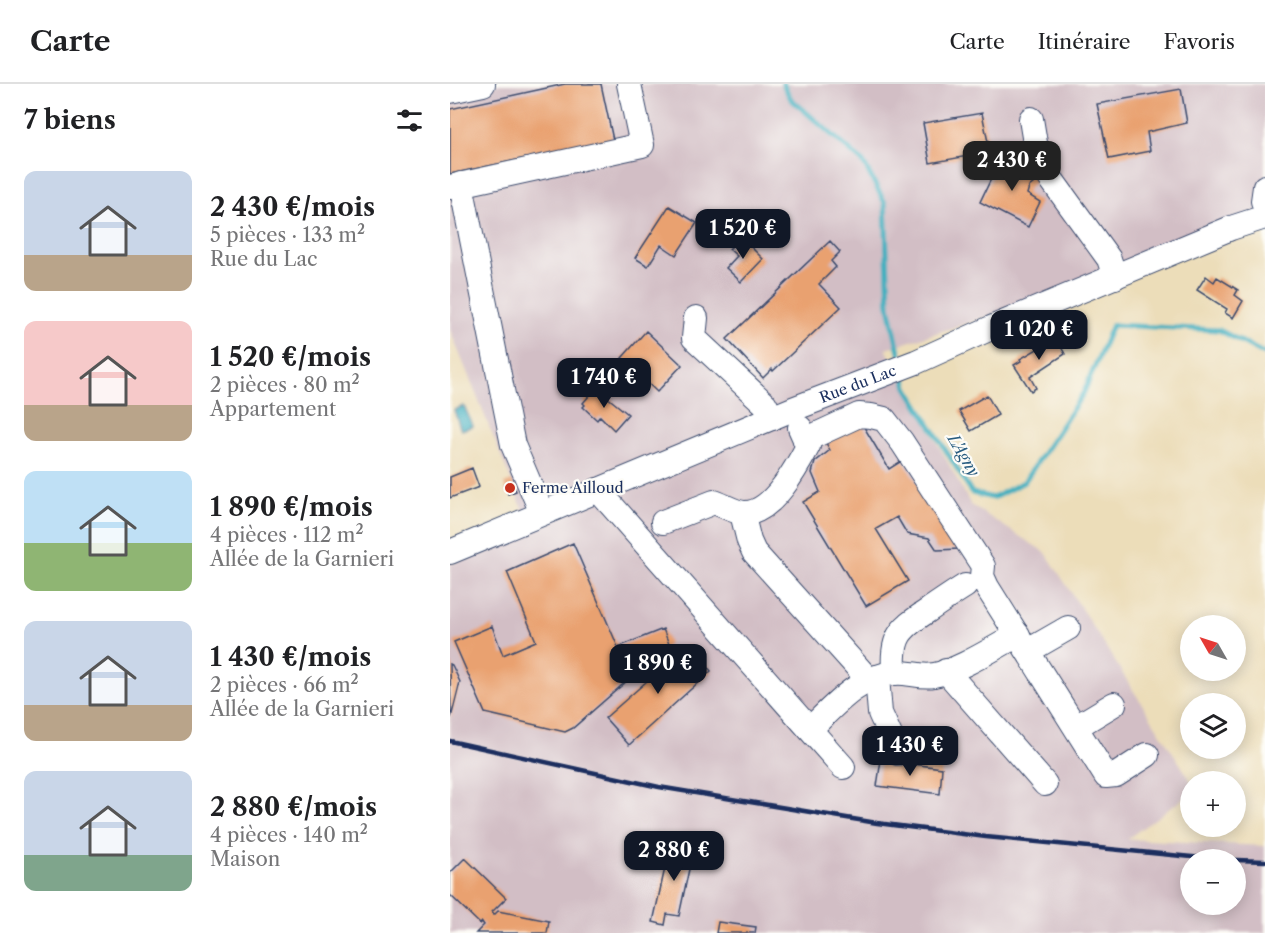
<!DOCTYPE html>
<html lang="fr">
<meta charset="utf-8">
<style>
body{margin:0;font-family:"Libre Caslon Text",serif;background:#f2f2f2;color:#202124;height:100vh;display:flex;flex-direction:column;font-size:22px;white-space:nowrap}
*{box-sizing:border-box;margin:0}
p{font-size:20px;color:#757577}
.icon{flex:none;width:33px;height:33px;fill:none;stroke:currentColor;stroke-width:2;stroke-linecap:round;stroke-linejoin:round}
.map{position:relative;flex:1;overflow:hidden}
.drawer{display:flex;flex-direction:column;background:#fff;width:450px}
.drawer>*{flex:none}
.needle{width:39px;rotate:309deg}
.controls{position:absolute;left:730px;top:531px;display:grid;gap:12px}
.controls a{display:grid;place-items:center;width:66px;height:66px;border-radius:50%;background:#fff;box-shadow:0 3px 15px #0003;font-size:30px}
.price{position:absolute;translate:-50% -51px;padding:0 14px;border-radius:12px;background:#111827;color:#fff;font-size:20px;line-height:39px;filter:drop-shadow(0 2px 3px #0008)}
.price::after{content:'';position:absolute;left:50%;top:36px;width:18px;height:14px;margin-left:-9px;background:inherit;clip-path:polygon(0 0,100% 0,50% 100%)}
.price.on{background:#222;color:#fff}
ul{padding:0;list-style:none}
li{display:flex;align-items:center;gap:18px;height:150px;padding:0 24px}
li span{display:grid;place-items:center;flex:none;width:168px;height:120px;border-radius:12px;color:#555}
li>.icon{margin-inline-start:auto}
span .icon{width:72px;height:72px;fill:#fffc;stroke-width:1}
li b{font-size:26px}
h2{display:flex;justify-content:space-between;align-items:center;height:72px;padding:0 24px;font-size:26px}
header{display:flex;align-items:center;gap:36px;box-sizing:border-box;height:84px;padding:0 30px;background:#fff;border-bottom:2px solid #e0e0e0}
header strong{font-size:28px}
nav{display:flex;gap:33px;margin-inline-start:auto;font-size:21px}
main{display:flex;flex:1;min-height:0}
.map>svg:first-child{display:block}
.industrial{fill:#d2bec5;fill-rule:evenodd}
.water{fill:#41afbf;stroke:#2e6f8e;stroke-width:1.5}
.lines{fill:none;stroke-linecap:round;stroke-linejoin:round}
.stream{stroke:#41afbf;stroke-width:5}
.building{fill:#e9a16f}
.minor-casing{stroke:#3a496c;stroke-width:26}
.minor{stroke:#fff;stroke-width:24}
.rail{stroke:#1b2f5e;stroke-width:4.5}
.poi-dot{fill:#c8321e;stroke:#fdfcf7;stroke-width:2}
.labels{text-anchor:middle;stroke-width:4.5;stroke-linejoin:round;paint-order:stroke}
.street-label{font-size:15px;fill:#1b2f5e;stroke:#fdfcf7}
.poi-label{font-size:15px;fill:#1b2f5e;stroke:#fdfcf7;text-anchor:start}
.water-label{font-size:16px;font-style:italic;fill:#285c80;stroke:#fdfcf7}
</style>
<header>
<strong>Carte</strong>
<nav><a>Carte</a><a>Itinéraire</a><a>Favoris</a></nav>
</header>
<main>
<section class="drawer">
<h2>7 biens<svg class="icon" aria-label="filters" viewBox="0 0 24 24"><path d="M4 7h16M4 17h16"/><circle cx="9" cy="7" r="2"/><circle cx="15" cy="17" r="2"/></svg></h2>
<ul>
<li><span style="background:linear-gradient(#c9d6e8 70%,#b9a48a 0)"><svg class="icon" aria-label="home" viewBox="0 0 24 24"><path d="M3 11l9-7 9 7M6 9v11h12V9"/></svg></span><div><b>2 430 €/mois</b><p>5 pièces · 133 m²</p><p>Rue du Lac</p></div></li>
<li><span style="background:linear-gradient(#f6c9c9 70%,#b9a48a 0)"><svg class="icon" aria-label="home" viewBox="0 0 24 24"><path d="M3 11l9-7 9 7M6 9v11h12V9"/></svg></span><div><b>1 520 €/mois</b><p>2 pièces · 80 m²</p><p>Appartement</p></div></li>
<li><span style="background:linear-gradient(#bfe0f5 60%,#8fb573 0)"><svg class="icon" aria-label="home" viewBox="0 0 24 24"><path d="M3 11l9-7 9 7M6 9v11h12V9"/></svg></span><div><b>1 890 €/mois</b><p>4 pièces · 112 m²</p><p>Allée de la Garnieri</p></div></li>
<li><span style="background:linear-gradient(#c9d6e8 70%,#b9a48a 0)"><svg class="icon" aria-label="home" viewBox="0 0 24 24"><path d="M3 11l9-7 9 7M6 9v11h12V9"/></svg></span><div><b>1 430 €/mois</b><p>2 pièces · 66 m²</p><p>Allée de la Garnieri</p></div></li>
<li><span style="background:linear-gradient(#c9d6e8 70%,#7fa58c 0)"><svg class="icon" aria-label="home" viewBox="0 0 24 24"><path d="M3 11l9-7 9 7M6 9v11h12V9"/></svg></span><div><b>2 880 €/mois</b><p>4 pièces · 140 m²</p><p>Maison</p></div></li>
</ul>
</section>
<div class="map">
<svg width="815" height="849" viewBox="0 0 815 849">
<rect width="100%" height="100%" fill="#fdfcf7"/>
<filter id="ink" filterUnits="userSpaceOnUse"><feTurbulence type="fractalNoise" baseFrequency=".0167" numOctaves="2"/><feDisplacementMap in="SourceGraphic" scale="12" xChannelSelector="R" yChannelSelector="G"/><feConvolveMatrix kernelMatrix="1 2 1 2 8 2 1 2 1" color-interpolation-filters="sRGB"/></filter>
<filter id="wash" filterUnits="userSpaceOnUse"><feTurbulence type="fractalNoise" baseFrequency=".008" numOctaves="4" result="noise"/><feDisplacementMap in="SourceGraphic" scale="24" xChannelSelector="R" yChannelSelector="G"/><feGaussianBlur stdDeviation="1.35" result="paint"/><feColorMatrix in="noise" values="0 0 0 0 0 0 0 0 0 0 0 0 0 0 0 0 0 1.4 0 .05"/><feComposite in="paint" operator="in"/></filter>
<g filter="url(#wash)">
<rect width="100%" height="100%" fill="#ecddb9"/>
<path class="industrial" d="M 0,0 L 815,0 L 815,144 L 436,265 L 521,421 L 596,469 L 741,697 L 741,709 L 677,755 L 815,762 L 815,849 L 0,849 L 0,480 L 80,449 L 71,421 L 0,246 ZM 741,776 L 786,776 L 786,820 L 741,820 Z"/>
<path class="water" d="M 14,322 L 23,342 L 11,346 L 4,326 Z"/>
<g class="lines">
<path class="stream" d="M 333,0 L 341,15 L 413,78 L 435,119 L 439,222 L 451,277
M 454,289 L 457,303 L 522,409 L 543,414 L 574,398 L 634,308 L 662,241 L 769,246 L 815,270"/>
</g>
<g id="blocks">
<path class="building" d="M 115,0 L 151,0 L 163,56 L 0,90 L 0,25 Z
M 731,5 L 737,39 L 697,48 L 700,67 L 659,75 L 647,20 Z
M 532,29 L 540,68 L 480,79 L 473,39 Z
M 551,74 L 586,90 L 589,95 L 579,103 L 577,110 L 590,118 L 578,143 L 530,118 Z
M 219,122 L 247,139 L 226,171 L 211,161 L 198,182 L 185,174 Z
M 291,153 L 313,175 L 291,198 L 276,184 L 287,172 L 279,165 Z
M 380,157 L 390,168 L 381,177 L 386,183 L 369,200 L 391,223 L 323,287 L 322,285 L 313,294 L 277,255 Z
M 756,192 L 764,198 L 767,193 L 788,206 L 785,211 L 793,217 L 783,234 L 775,229 L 777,225 L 747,206 Z
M 196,247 L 232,281 L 207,308 L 172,274 Z
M 606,254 L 615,270 L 580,293 L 586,304 L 581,307 L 564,281 L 571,277 L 570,275 Z
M 146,304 L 178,330 L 164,346 L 150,332 L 147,336 L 133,323 L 135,321 L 133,319 Z
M 537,311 L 548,331 L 521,347 L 509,327 Z
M 411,338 L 439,385 L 453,376 L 509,465 L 487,466 L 479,454 L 457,450 L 447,433 L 426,445 L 458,497 L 416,522 L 353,418 L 370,408 L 362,389 L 365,378 L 380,366 L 376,359 Z
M 22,384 L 29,403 L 0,414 L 0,393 Z
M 62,397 L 66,407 L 58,410 L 54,400 Z
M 123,459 L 168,563 L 213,545 L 219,560 L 123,644 L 115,648 L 35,629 L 4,558 L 42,542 L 53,571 L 86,557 L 57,488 Z
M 238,561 L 261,587 L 179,661 L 155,634 Z
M 0,580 L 2,581 L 10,598 L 1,634 Z
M 431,676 L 492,684 L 490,710 L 427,702 Z
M 221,757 L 244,762 L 229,832 L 217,830 L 215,841 L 203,838 Z
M 15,774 L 56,814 L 42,828 L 44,831 L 48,827 L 99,837 L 97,849 L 26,849 L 34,841 L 32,838 L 30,840 L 0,811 L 0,789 Z
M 268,838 L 306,843 L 305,849 L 266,849 Z"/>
</g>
</g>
<g filter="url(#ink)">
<use href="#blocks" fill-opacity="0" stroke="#3a496c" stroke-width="1.5"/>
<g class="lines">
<g class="minor-casing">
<g id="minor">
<path d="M 0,7 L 33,0"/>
<path d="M 581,35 L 588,77 L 659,175 L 665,193"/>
<path d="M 11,100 L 63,361 L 92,429"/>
<path d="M 0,103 L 192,61 L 179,0"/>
<path d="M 815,103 L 813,117 L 815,122"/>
<path d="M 246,234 L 244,254 L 315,320 L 322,334"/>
<path d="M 355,356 L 409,331 L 421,332 L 434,335 L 452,358 L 533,482 L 532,492 L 537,503 L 656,692 L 666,691 L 697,671"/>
<path d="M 148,406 L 393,683"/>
<path d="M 292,429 L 299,457 L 304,468 L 419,596"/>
<path d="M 213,438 L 264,418 C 273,421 286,429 295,429 C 322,429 347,383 358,362 L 350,344"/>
<path id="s1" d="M 0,468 L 343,325 L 466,278 L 541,244 L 781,144 L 815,133"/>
<path d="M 578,567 L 618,544"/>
<path d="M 496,587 L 595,700"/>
<path d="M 444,589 C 442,554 448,546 476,528 C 489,519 502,510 515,502"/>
<path d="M 427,593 L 430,629 L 448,669"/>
<path d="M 626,643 L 664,620"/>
<path d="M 360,645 C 384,622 407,594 443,589 C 456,587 471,594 484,591 C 509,587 545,563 568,551"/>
</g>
</g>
<use href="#minor" class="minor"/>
<path class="rail" d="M 0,657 L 209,703 L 427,739 L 536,753 L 773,776
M 786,776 L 815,777"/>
</g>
</g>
<circle class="poi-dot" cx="60" cy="404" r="6"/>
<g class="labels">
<g class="street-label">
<text dy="5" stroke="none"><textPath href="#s1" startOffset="441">Rue du Lac</textPath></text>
</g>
<g class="poi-label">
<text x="72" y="409">Ferme Ailloud</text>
</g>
<g class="water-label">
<text transform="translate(514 371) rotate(59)" y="6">L'Agny</text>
</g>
</g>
</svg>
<div class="controls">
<a><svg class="needle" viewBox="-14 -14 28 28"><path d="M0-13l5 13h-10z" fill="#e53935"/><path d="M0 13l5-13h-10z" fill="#757577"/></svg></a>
<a><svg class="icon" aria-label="layers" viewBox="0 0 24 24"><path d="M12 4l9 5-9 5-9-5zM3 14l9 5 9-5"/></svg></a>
<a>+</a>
<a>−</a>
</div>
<b class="price on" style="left:562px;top:108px">2 430 €</b>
<b class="price" style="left:293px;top:176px">1 520 €</b>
<b class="price" style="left:589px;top:277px">1 020 €</b>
<b class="price" style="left:154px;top:325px">1 740 €</b>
<b class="price" style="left:208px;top:611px">1 890 €</b>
<b class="price" style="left:460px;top:693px">1 430 €</b>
<b class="price" style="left:224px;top:798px">2 880 €</b>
</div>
</main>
